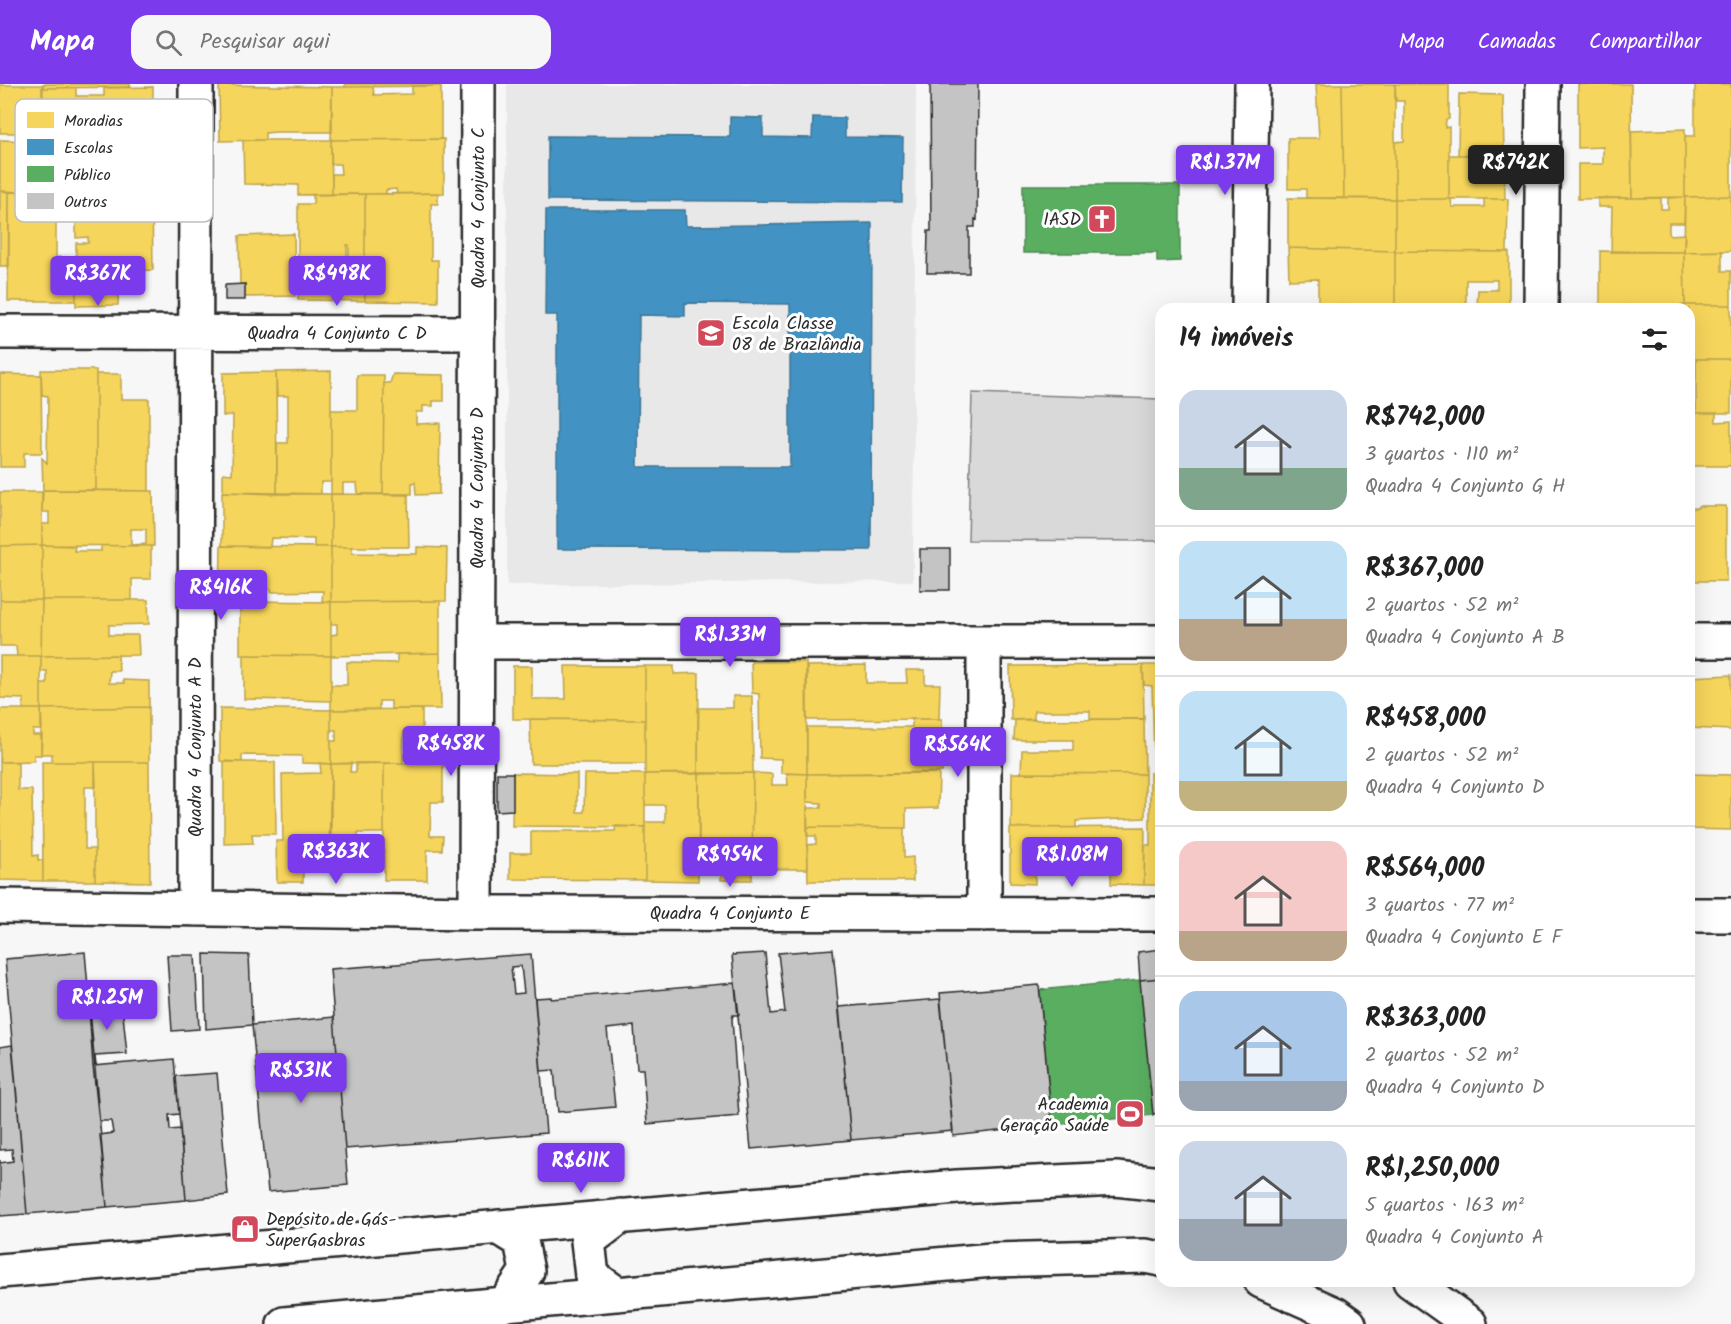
<!DOCTYPE html>
<html lang="pt">
<meta charset="utf-8">
<style>
body{margin:0;font-family:Kalam,sans-serif;background:#f6f6f6;color:#222;height:100vh;display:flex;flex-direction:column;font-size:22px;white-space:nowrap}
*{box-sizing:border-box;margin:0}
p{font-size:20px;color:#767676}
.icon{flex:none;width:33px;height:33px;fill:none;stroke:currentColor;stroke-width:2;stroke-linecap:round;stroke-linejoin:round}
.map{position:relative;flex:1;overflow:hidden}
.drawer{position:absolute;left:1155px;top:219px;width:540px;height:984px;display:flex;flex-direction:column;background:#fff;border-radius:18px;box-shadow:0 6px 24px #0002}
.drawer>*{flex:none}
.price{position:absolute;translate:-50% -51px;padding:0 14px;border-radius:6px;background:#7c3aed;color:#fff;font-size:20px;line-height:39px;filter:drop-shadow(0 2px 3px #0008)}
.price::after{content:'';position:absolute;left:50%;top:36px;width:18px;height:14px;margin-left:-9px;background:inherit;clip-path:polygon(0 0,100% 0,50% 100%)}
.price.selected{background:#222;color:#fff}
ul{padding:0;list-style:none}
li{display:flex;align-items:center;gap:18px;height:150px;padding:0 24px}
li+li{border-top:2px solid #e0e0e0}
li span{display:grid;place-items:center;flex:none;width:168px;height:120px;border-radius:18px;color:#555}
li>.icon{margin-inline-start:auto}
span .icon{width:72px;height:72px;fill:#fffc;stroke-width:1}
li b{font-size:26px}
h2{display:flex;justify-content:space-between;align-items:center;height:72px;padding:0 24px;font-size:26px}
header{display:flex;align-items:center;gap:36px;box-sizing:border-box;height:84px;padding:0 30px;background:#7c3aed;color:#fff}
header strong{font-size:28px}
nav{display:flex;gap:33px;margin-inline-start:auto;font-size:21px}
.search{width:420px;height:54px;background:#f6f6f6;display:flex;align-items:center;gap:15px;box-sizing:border-box;padding:0 21px;border-radius:18px;color:#767676;font-size:22px}
.map>svg:first-child{display:block}
.built{fill:#e8e8e8}
.green{fill:#d9d9d9;stroke:#828282;stroke-width:1.5}
.homes{fill:#f6d55c;stroke:#b9a24d;stroke-width:1.5;fill-rule:evenodd}
.schools{fill:#4393c3;stroke:#3c7495;stroke-width:1.5;fill-rule:evenodd}
.public{fill:#5aae61;stroke:#4c8751;stroke-width:1.5}
.building{fill:#c4c4c4;stroke:#2b2b2b;stroke-width:1.5;fill-rule:evenodd}
.lines{fill:none;stroke-linecap:round;stroke-linejoin:round}
.street-casing{stroke:#2b2b2b;stroke-width:38}
.secondary-casing{stroke:#2b2b2b;stroke-width:38}
.street{stroke:#fff;stroke-width:33}
.secondary{stroke:#fff;stroke-width:33}
.labels{text-anchor:middle;stroke-width:6;stroke-linejoin:round;paint-order:stroke}
.street-label{font-size:18px;fill:#2b2b2b;stroke:#fff}
.poi-label{font-size:18px;fill:#2b2b2b;stroke:#fff;text-anchor:end}
.key{fill:#fff;stroke:#bfbfbf;stroke-width:1.5}
.key-label{font-size:16px;fill:#2b2b2b}
</style>
<header>
<strong>Mapa</strong>
<div class="search"><svg class="icon" aria-label="search" viewBox="0 0 24 24"><circle cx="10" cy="10" r="6"/><path d="M15 15l6 6"/></svg>Pesquisar aqui</div>
<nav><a>Mapa</a><a>Camadas</a><a>Compartilhar</a></nav>
</header>
<div class="map">
<svg width="1731" height="1240" viewBox="0 0 1731 1240">
<rect width="100%" height="100%" fill="#f7f7f7"/>
<filter id="ink" filterUnits="userSpaceOnUse"><feTurbulence type="fractalNoise" baseFrequency=".0167" numOctaves="2"/><feDisplacementMap in="SourceGraphic" scale="12" xChannelSelector="R" yChannelSelector="G"/><feConvolveMatrix kernelMatrix="1 2 1 2 8 2 1 2 1" color-interpolation-filters="sRGB"/></filter>
<g filter="url(#ink)">
<path class="built" d="M 507,0 L 916,0 L 913,497 L 507,501 Z"/>
<path class="green" d="M 972,309 L 1161,315 L 1161,457 L 968,456 Z"/>
<path class="homes" d="M 130,0 L 130,3 L 42,4 L 43,0 Z
M 345,0 L 438,0 L 438,2 L 345,3 Z
M 1316,0 L 1342,0 L 1344,114 L 1306,114 L 1306,105 L 1288,105 L 1288,54 L 1319,54 Z
M 1342,0 L 1395,0 L 1395,115 L 1344,114 Z
M 1395,0 L 1449,0 L 1449,35 L 1446,36 L 1445,44 L 1449,43 L 1449,115 L 1395,115 L 1395,58 L 1404,57 L 1404,17 L 1396,17 Z
M 1578,0 L 1631,0 L 1632,114 L 1578,115 L 1578,80 L 1603,80 L 1603,63 L 1578,64 Z
M 1695,0 L 1731,0 L 1731,112 L 1685,113 L 1685,52 L 1695,52 Z
M 0,1 L 43,1 L 42,46 L 27,46 L 27,49 L 0,49 Z
M 219,1 L 332,3 L 332,48 L 276,48 L 265,49 L 265,56 L 220,57 Z
M 412,2 L 441,2 L 441,55 L 331,56 L 332,3 L 373,3 L 374,11 L 412,10 Z
M 153,3 L 153,55 L 43,57 L 42,4 L 76,4 L 76,12 L 104,12 L 104,4 Z
M 1459,10 L 1503,11 L 1504,71 L 1458,71 Z
M 1685,45 L 1685,113 L 1632,114 L 1631,47 Z
M 444,55 L 444,109 L 397,110 L 396,105 L 386,106 L 386,110 L 332,110 L 332,90 L 341,90 L 340,80 L 331,80 L 331,56 Z
M 0,56 L 43,57 L 42,109 L 0,107 ZM 34,64 L 41,64 L 41,72 L 22,72 L 23,67 L 34,67 Z
M 243,56 L 331,56 L 332,110 L 298,111 L 298,101 L 244,100 Z
M 1449,71 L 1504,71 L 1505,115 L 1449,115 Z
M 0,107 L 9,108 L 9,182 L 0,182 Z
M 9,108 L 76,109 L 76,130 L 56,130 L 56,173 L 76,174 L 76,217 L 8,217 Z
M 76,109 L 152,110 L 153,186 L 119,187 L 118,221 L 76,222 L 76,159 L 88,159 L 88,153 L 76,154 Z
M 438,109 L 438,120 L 431,120 L 431,176 L 438,176 L 438,218 L 365,217 L 365,110 Z
M 365,110 L 365,180 L 349,179 L 349,161 L 347,161 L 347,192 L 365,193 L 365,217 L 298,216 L 298,120 L 313,120 L 313,111 Z
M 1731,112 L 1731,167 L 1684,168 L 1685,113 Z
M 1685,113 L 1684,139 L 1669,139 L 1669,151 L 1685,150 L 1684,168 L 1611,168 L 1612,123 L 1598,123 L 1598,114 L 1661,114 L 1661,125 L 1668,125 L 1668,114 Z
M 1288,114 L 1395,115 L 1395,167 L 1288,164 Z
M 1395,115 L 1451,115 L 1452,123 L 1484,123 L 1484,115 L 1508,115 L 1507,168 L 1395,167 Z
M 294,150 L 295,212 L 245,213 L 245,200 L 240,201 L 239,152 Z
M 1288,164 L 1395,167 L 1395,222 L 1318,221 L 1318,195 L 1289,196 Z
M 1395,167 L 1509,168 L 1509,224 L 1477,223 L 1478,206 L 1497,206 L 1497,196 L 1466,196 L 1466,223 L 1395,222 Z
M 1600,167 L 1684,168 L 1685,221 L 1600,222 Z
M 1722,167 L 1722,187 L 1731,187 L 1731,221 L 1685,221 L 1684,168 Z
M 1286,221 L 1395,222 L 1395,225 L 1286,225 Z
M 1685,221 L 1731,221 L 1731,275 L 1689,275 L 1689,225 L 1685,225 Z
M 1685,221 L 1685,225 L 1585,225 L 1585,222 Z
M 1456,223 L 1506,223 L 1506,225 L 1456,225 Z
M 1696,275 L 1731,275 L 1731,329 L 1696,329 Z
M 41,286 L 96,286 L 96,406 L 43,406 L 42,374 L 47,379 L 48,312 L 42,311 Z
M 331,287 L 331,398 L 321,398 L 321,410 L 277,410 L 277,359 L 288,359 L 288,312 L 277,312 L 276,288 Z
M 276,288 L 277,410 L 223,408 L 223,389 L 232,390 L 233,331 L 223,332 L 223,289 Z
M 0,290 L 41,291 L 42,369 L 24,369 L 24,383 L 0,383 Z
M 96,290 L 121,290 L 121,315 L 149,315 L 149,407 L 96,406 Z
M 393,290 L 444,291 L 444,317 L 433,317 L 433,322 L 423,322 L 423,328 L 416,328 L 416,340 L 440,339 L 439,410 L 416,411 L 415,398 L 412,399 L 412,410 L 383,410 L 384,291 L 384,299 L 390,299 Z
M 357,291 L 384,291 L 383,410 L 358,410 L 357,399 L 343,399 L 343,410 L 331,410 L 331,326 L 357,326 Z
M 1689,329 L 1716,329 L 1716,338 L 1731,337 L 1731,382 L 1689,382 Z
M 43,406 L 153,407 L 154,462 L 42,461 L 42,440 L 49,440 L 49,428 L 42,428 ZM 131,445 L 146,445 L 146,460 L 131,461 Z
M 0,408 L 42,408 L 42,461 L 0,462 Z
M 222,408 L 331,410 L 331,463 L 314,463 L 314,455 L 271,454 L 270,463 L 222,462 Z
M 331,410 L 408,411 L 409,463 L 331,463 Z
M 1698,422 L 1726,422 L 1726,497 L 1689,497 L 1689,424 L 1698,424 Z
M 42,461 L 75,462 L 74,467 L 101,467 L 101,462 L 151,462 L 151,495 L 132,495 L 132,516 L 42,516 Z
M 42,461 L 42,516 L 0,516 L 0,462 Z
M 221,462 L 331,463 L 331,518 L 322,517 L 323,507 L 271,508 L 271,505 L 257,505 L 256,516 L 220,516 Z
M 331,463 L 352,463 L 352,469 L 417,470 L 417,463 L 447,464 L 446,517 L 331,518 Z
M 0,516 L 42,516 L 41,572 L 17,572 L 16,562 L 0,562 Z
M 42,516 L 148,516 L 149,540 L 109,541 L 109,551 L 138,551 L 139,571 L 41,572 Z
M 240,517 L 331,518 L 331,572 L 240,571 Z
M 440,517 L 440,569 L 331,572 L 331,551 L 337,550 L 337,540 L 331,540 L 331,518 Z
M 440,569 L 441,625 L 391,625 L 391,617 L 379,617 L 379,625 L 331,626 L 331,601 L 347,601 L 347,578 L 397,579 L 397,570 Z
M 118,571 L 119,587 L 110,587 L 109,599 L 124,599 L 123,596 L 149,597 L 149,623 L 41,625 L 41,600 L 47,600 L 47,587 L 41,587 L 41,572 Z
M 244,571 L 331,572 L 331,617 L 244,615 Z
M 0,572 L 41,572 L 41,625 L 23,625 L 24,615 L 0,614 Z
M 751,578 L 806,578 L 807,690 L 781,689 L 781,675 L 760,674 L 759,610 L 752,609 Z
M 866,581 L 866,599 L 907,599 L 906,586 L 925,586 L 925,600 L 940,600 L 939,635 L 807,636 L 807,582 Z
M 1143,581 L 1161,581 L 1161,673 L 1154,673 L 1152,602 L 1144,601 Z
M 1143,581 L 1144,635 L 1090,635 L 1090,627 L 1034,627 L 1034,635 L 1011,636 L 1010,582 Z
M 513,582 L 532,582 L 532,615 L 566,615 L 565,582 L 645,582 L 645,636 L 513,635 Z
M 645,582 L 674,582 L 674,590 L 699,589 L 698,690 L 645,690 Z
M 1731,591 L 1731,646 L 1689,644 L 1689,593 Z
M 733,612 L 752,612 L 753,689 L 698,690 L 698,624 L 733,624 Z
M 149,623 L 149,678 L 52,678 L 52,670 L 41,670 L 41,625 Z
M 220,624 L 331,626 L 331,680 L 302,679 L 302,672 L 242,671 L 242,678 L 220,677 Z
M 0,625 L 41,625 L 42,646 L 33,646 L 33,651 L 42,651 L 41,671 L 34,671 L 34,677 L 0,678 Z
M 422,625 L 422,645 L 404,646 L 403,679 L 331,680 L 331,657 L 336,657 L 336,646 L 331,646 L 331,626 Z
M 530,635 L 645,636 L 645,680 L 531,680 Z
M 912,635 L 942,635 L 942,688 L 807,690 L 807,643 L 912,643 Z
M 1144,635 L 1145,690 L 1021,689 L 1022,666 L 1073,666 L 1073,656 L 1014,656 L 1015,636 Z
M 0,678 L 18,678 L 18,706 L 32,706 L 33,772 L 38,771 L 38,776 L 43,776 L 43,797 L 0,796 Z
M 42,678 L 95,678 L 96,703 L 85,703 L 85,765 L 95,765 L 95,797 L 43,797 Z
M 95,678 L 149,678 L 150,798 L 95,797 Z
M 224,678 L 275,678 L 276,750 L 252,750 L 253,759 L 224,760 Z
M 320,679 L 331,680 L 329,768 L 303,768 L 303,798 L 277,798 L 276,757 L 283,757 L 282,690 L 321,689 Z
M 351,679 L 350,688 L 356,688 L 356,679 L 384,679 L 384,749 L 358,749 L 359,774 L 347,773 L 347,784 L 340,784 L 341,773 L 331,773 L 331,680 Z
M 384,679 L 443,679 L 443,718 L 431,718 L 430,752 L 443,752 L 442,766 L 427,766 L 427,796 L 384,796 Z
M 513,689 L 577,690 L 577,728 L 584,728 L 585,690 L 645,690 L 645,743 L 512,742 Z
M 699,689 L 753,689 L 752,796 L 721,796 L 721,764 L 699,764 Z
M 699,689 L 698,797 L 645,796 L 645,738 L 665,738 L 665,721 L 645,721 L 645,690 Z
M 753,689 L 772,690 L 772,701 L 788,701 L 787,689 L 807,690 L 808,785 L 752,785 Z
M 939,689 L 938,724 L 906,725 L 906,744 L 807,743 L 807,724 L 821,724 L 821,719 L 807,718 L 807,690 Z
M 1012,689 L 1145,690 L 1145,734 L 1076,737 L 1076,744 L 1011,744 Z
M 1150,689 L 1161,689 L 1161,801 L 1144,801 L 1145,761 L 1150,761 Z
M 1689,690 L 1731,691 L 1731,746 L 1689,745 Z
M 616,742 L 645,743 L 645,796 L 510,795 L 510,769 L 531,769 L 531,747 L 615,747 Z
M 807,743 L 904,744 L 904,774 L 913,773 L 913,797 L 808,797 L 807,761 L 816,760 L 816,752 L 807,752 Z
M 1145,743 L 1144,801 L 1111,800 L 1111,787 L 1035,789 L 1035,800 L 1010,799 L 1010,744 Z"/>
<path class="schools" d="M 730,33 L 763,34 L 763,53 L 812,54 L 813,33 L 845,34 L 845,53 L 903,54 L 902,118 L 548,116 L 548,52 L 730,53 Z
M 546,126 L 685,126 L 686,142 L 872,139 L 871,466 L 557,465 L 557,231 L 545,231 ZM 685,219 L 790,220 L 790,383 L 638,383 L 639,231 L 685,232 Z"/>
<path class="public" d="M 1023,101 L 1180,101 L 1180,177 L 1157,178 L 1157,169 L 1023,169 Z
M 1140,896 L 1153,1031 L 1052,1041 L 1040,906 Z"/>
<path class="building" d="M 930,0 L 978,0 L 977,136 L 975,135 L 975,143 L 969,143 L 969,189 L 927,189 L 928,147 L 931,147 Z
M 245,200 L 245,216 L 225,216 L 225,201 Z
M 920,465 L 950,465 L 950,506 L 920,506 Z
M 497,689 L 513,689 L 513,726 L 497,727 Z
M 833,865 L 851,1056 L 751,1065 L 732,871 L 765,869 L 771,930 L 785,928 L 778,869 Z
M 1161,865 L 1161,894 L 1140,896 L 1138,868 Z
M 85,868 L 107,1123 L 27,1130 L 5,875 Z
M 204,870 L 249,871 L 252,941 L 206,945 Z
M 531,870 L 546,1049 L 345,1065 L 330,885 ZM 521,882 L 524,909 L 514,910 L 511,883 Z
M 167,871 L 195,871 L 199,945 L 172,947 Z
M 1161,894 L 1161,1029 L 1153,1030 L 1140,896 Z
M 735,899 L 739,931 L 733,931 L 732,935 L 739,1032 L 647,1040 L 643,985 L 637,985 L 634,942 L 607,945 L 615,1023 L 558,1028 L 554,986 L 541,987 L 535,914 L 551,913 L 551,915 Z
M 1039,901 L 1052,1041 L 953,1052 L 940,909 Z
M 940,915 L 953,1047 L 851,1056 L 839,923 Z
M 122,921 L 127,970 L 95,972 L 96,982 L 93,982 L 89,924 Z
M 334,933 L 348,1101 L 268,1108 L 252,941 Z
M 12,961 L 27,1130 L 0,1132 L 0,1076 L 0,1079 L 13,1077 L 12,1065 L 0,1066 L 0,963 Z
M 174,975 L 179,1030 L 169,1031 L 170,1046 L 180,1045 L 186,1116 L 107,1123 L 100,1051 L 113,1049 L 111,1037 L 99,1037 L 93,982 Z
M 217,989 L 228,1111 L 186,1116 L 176,992 Z"/>
<g class="lines">
<g class="street-casing">
<path id="street" d="M 1249,225 L 1252,0
M 1541,225 L 1543,0
M 0,248 L 478,249
M 1689,557 L 1731,557
M 477,558 L 1161,558
M 984,558 L 984,830
M 0,822 L 476,829 L 1161,830
M 195,825 L 196,0
M 476,829 L 478,0
M 1689,831 L 1731,831"/>
</g>
<g class="secondary-casing">
<path id="secondary" d="M 498,1143 L 521,1157 L 527,1187 L 504,1221
M 0,1187 L 957,1103 L 1116,1095 L 1161,1100
M 1261,1197 L 1335,1230 L 1349,1240
M 1410,1197 L 1470,1240
M 617,1210 L 592,1192 L 588,1157 L 621,1132
M 284,1240 L 992,1176 L 1145,1172 L 1161,1175"/>
</g>
<use href="#street" class="street"/>
<use href="#secondary" class="secondary"/>
</g>
</g>
<defs>
<g id="church-square" transform="scale(1.5)"><rect x="-9" y="-9" width="18" height="18" rx="4" fill="#d1495b" stroke="#fff"/><path d="M-1.2-6h2.4v3.5h3.3v2.4h-3.3V6h-2.4V-.1h-3.3v-2.4h3.3Z" fill="#fff"/></g>
<g id="school-square" transform="scale(1.5)"><rect x="-9" y="-9" width="18" height="18" rx="4" fill="#d1495b" stroke="#fff"/><path d="M0-5L7-2L0 1L-7-2ZM-4 1L0 2.5L4 1V4Q0 6-4 4Z" fill="#fff"/></g>
<g id="stadium-square" transform="scale(1.5)"><rect x="-9" y="-9" width="18" height="18" rx="4" fill="#d1495b" stroke="#fff"/><path d="M0-5a6.5 5 0 1 0 0 10a6.5 5 0 1 0 0-10ZM-3.5-1.8h7v3.6h-7Z" fill="#fff"/></g>
<g id="shop-square" transform="scale(1.5)"><rect x="-9" y="-9" width="18" height="18" rx="4" fill="#d1495b" stroke="#fff"/><path d="M-5-2.5h2.3a2.7 3.5 0 0 1 5.4 0H5L5.5 6h-11ZM-1.5-2.5h3a1.5 2.3 0 0 0-3 0Z" fill="#fff"/></g>
</defs>
<g fill-rule="evenodd">
<use href="#church-square" x="1102" y="135"/>
<use href="#school-square" x="711" y="249"/>
<use href="#stadium-square" x="1130" y="1030"/>
<use href="#shop-square" x="245" y="1145"/>
</g>
<g class="labels">
<g class="street-label">
<text transform="translate(478 124) rotate(-90)" y="6">Quadra 4 Conjunto C</text>
<text x="337" y="255">Quadra 4 Conjunto C D</text>
<text transform="translate(477 404) rotate(-90)" y="6">Quadra 4 Conjunto D</text>
<text transform="translate(195 663) rotate(-90)" y="6">Quadra 4 Conjunto A D</text>
<text x="730" y="835">Quadra 4 Conjunto E</text>
</g>
<g class="poi-label">
<text x="1081" y="141">IASD</text>
<text x="732" y="245" text-anchor="start">Escola Classe<tspan x="732" dy="21">08 de Brazlândia</tspan></text>
<text x="1109" y="1026">Academia<tspan x="1109" dy="21">Geração Saúde</tspan></text>
<text x="266" y="1141" text-anchor="start">Depósito de Gás-<tspan x="266" dy="21">SuperGasbras</tspan></text>
</g>
</g>
<rect x="15" y="15" width="198" height="123" rx="9" class="key"/>
<rect x="27" y="28" width="27" height="16" fill="#f6d55c"/>
<rect x="27" y="55" width="27" height="16" fill="#4393c3"/>
<rect x="27" y="82" width="27" height="16" fill="#5aae61"/>
<rect x="27" y="109" width="27" height="16" fill="#c4c4c4"/>
<g class="key-label">
<text x="64" y="42">Moradias</text>
<text x="64" y="69">Escolas</text>
<text x="64" y="96">Público</text>
<text x="64" y="123">Outros</text>
</g>
</svg>
<b class="price" style="left:1225px;top:112px">R$1.37M</b>
<b class="price selected" style="left:1516px;top:112px">R$742K</b>
<b class="price" style="left:98px;top:223px">R$367K</b>
<b class="price" style="left:337px;top:223px">R$498K</b>
<b class="price" style="left:221px;top:537px">R$416K</b>
<b class="price" style="left:730px;top:584px">R$1.33M</b>
<b class="price" style="left:451px;top:693px">R$458K</b>
<b class="price" style="left:958px;top:694px">R$564K</b>
<b class="price" style="left:336px;top:801px">R$363K</b>
<b class="price" style="left:730px;top:804px">R$954K</b>
<b class="price" style="left:1072px;top:804px">R$1.08M</b>
<b class="price" style="left:107px;top:947px">R$1.25M</b>
<b class="price" style="left:301px;top:1020px">R$531K</b>
<b class="price" style="left:581px;top:1110px">R$611K</b>
<section class="drawer">
<h2>14 imóveis<svg class="icon" aria-label="filters" viewBox="0 0 24 24"><path d="M4 7h16M4 17h16"/><circle cx="9" cy="7" r="2"/><circle cx="15" cy="17" r="2"/></svg></h2>
<ul>
<li><span style="background:linear-gradient(#c9d6e8 65%,#7fa58c 0)"><svg class="icon" aria-label="home" viewBox="0 0 24 24"><path d="M3 11l9-7 9 7M6 9v11h12V9"/></svg></span><div><b>R$742,000</b><p>3 quartos · 110 m²</p><p>Quadra 4 Conjunto G H</p></div></li>
<li><span style="background:linear-gradient(#bfe0f5 65%,#b9a48a 0)"><svg class="icon" aria-label="home" viewBox="0 0 24 24"><path d="M3 11l9-7 9 7M6 9v11h12V9"/></svg></span><div><b>R$367,000</b><p>2 quartos · 52 m²</p><p>Quadra 4 Conjunto A B</p></div></li>
<li><span style="background:linear-gradient(#bfe0f5 75%,#c2b280 0)"><svg class="icon" aria-label="home" viewBox="0 0 24 24"><path d="M3 11l9-7 9 7M6 9v11h12V9"/></svg></span><div><b>R$458,000</b><p>2 quartos · 52 m²</p><p>Quadra 4 Conjunto D</p></div></li>
<li><span style="background:linear-gradient(#f6c9c9 75%,#b9a48a 0)"><svg class="icon" aria-label="home" viewBox="0 0 24 24"><path d="M3 11l9-7 9 7M6 9v11h12V9"/></svg></span><div><b>R$564,000</b><p>3 quartos · 77 m²</p><p>Quadra 4 Conjunto E F</p></div></li>
<li><span style="background:linear-gradient(#a9c7e8 75%,#9aa5b1 0)"><svg class="icon" aria-label="home" viewBox="0 0 24 24"><path d="M3 11l9-7 9 7M6 9v11h12V9"/></svg></span><div><b>R$363,000</b><p>2 quartos · 52 m²</p><p>Quadra 4 Conjunto D</p></div></li>
<li><span style="background:linear-gradient(#c9d6e8 65%,#9aa5b1 0)"><svg class="icon" aria-label="home" viewBox="0 0 24 24"><path d="M3 11l9-7 9 7M6 9v11h12V9"/></svg></span><div><b>R$1,250,000</b><p>5 quartos · 163 m²</p><p>Quadra 4 Conjunto A</p></div></li>
</ul>
</section>
</div>
